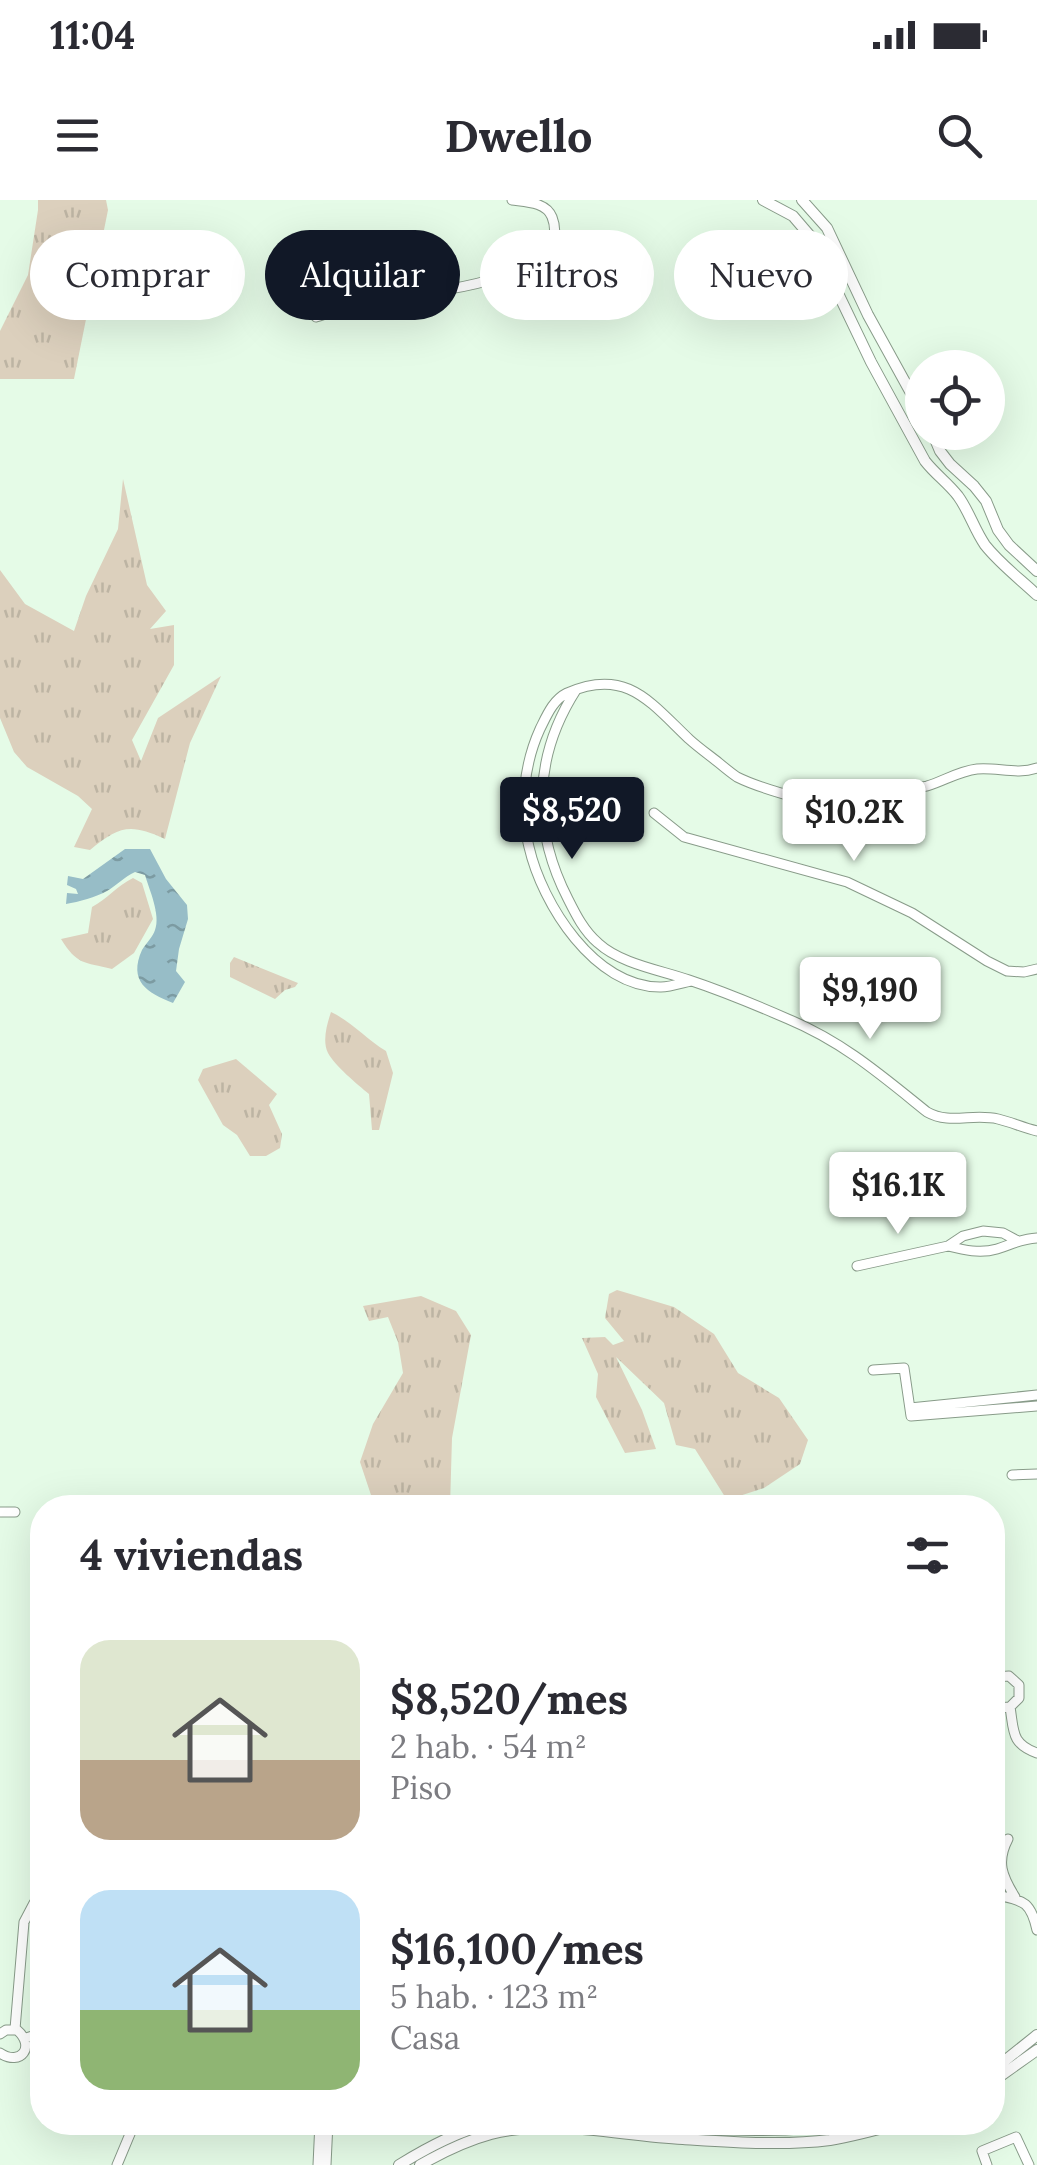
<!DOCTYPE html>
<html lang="es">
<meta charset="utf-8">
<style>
body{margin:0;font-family:Lora,serif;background:#f2f2f3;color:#2b2b33;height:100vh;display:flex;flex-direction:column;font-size:38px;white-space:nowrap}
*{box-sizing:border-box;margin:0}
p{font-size:32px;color:#7c7c81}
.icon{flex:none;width:55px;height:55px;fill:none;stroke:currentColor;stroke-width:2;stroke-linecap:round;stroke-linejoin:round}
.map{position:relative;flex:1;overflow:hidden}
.panel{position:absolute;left:30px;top:1295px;width:975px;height:640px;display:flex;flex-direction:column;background:#fff;border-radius:40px;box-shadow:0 10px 40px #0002}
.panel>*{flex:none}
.guide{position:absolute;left:30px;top:30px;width:978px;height:90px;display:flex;gap:20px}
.fabs{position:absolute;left:905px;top:150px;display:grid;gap:20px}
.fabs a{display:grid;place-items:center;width:100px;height:100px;border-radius:50%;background:#fff;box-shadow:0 10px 40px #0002;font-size:50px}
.price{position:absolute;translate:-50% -85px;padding:0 22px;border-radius:10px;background:#fff;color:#222;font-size:32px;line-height:65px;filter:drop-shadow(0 2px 5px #0008)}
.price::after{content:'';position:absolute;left:50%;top:60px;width:30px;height:22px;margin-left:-15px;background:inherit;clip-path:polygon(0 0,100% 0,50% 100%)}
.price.on{background:#111827;color:#fff}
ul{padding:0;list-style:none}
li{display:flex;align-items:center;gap:30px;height:250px;padding:0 50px}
li span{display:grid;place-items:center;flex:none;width:280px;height:200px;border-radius:30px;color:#555}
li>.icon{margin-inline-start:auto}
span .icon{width:120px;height:120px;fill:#fffc;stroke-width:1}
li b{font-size:42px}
h2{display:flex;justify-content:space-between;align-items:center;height:120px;padding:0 50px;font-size:42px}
.tag{padding:0 35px;border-radius:45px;background:#fff;box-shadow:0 10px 40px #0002;font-size:35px;line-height:90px}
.tag.on{background:#111827;color:#fff}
.status{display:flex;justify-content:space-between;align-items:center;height:70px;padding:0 50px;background:#fff;direction:ltr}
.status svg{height:28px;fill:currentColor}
header{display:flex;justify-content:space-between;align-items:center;height:130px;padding:0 50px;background:#fff;font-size:45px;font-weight:800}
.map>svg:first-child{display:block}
.grass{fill:url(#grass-tufts)}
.water{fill:url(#water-ripples)}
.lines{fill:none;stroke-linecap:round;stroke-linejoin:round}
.minor-casing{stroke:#889b89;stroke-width:11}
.tertiary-casing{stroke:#889b89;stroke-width:12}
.minor{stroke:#fff;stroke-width:9}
.tertiary{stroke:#fff;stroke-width:10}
</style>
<div class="status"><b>11:04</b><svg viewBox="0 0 49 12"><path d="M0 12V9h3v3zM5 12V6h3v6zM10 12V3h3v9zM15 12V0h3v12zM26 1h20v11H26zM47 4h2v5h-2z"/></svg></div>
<header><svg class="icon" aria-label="menu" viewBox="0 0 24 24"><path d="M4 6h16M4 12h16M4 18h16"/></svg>Dwello<svg class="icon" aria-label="search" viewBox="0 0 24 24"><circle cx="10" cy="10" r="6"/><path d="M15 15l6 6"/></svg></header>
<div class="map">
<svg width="1037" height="1965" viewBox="0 0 1037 1965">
<defs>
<pattern id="grass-tufts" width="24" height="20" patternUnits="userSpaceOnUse" patternTransform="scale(2.5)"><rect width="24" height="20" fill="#dcd0bd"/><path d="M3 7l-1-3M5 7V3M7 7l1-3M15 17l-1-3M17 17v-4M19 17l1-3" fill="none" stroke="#bdb4a3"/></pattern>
<pattern id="water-ripples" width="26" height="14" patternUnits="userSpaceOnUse" patternTransform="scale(2.5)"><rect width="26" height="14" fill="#97bdc7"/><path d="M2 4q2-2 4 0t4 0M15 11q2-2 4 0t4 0" fill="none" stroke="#7c9ba2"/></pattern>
</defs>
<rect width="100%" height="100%" fill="#e5fbe7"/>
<path class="grass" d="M 38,0 L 106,0 L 108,10 L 74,179 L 0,179 L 0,131 L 28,75 L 38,10 Z
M 123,279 L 147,385 L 166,411 L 150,429 L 174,425 L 174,465 L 132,540 L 141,561 L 158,518 L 221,476 L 190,543 L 165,639 C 130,623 119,626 90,650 L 74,647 L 92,609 L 78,596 L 27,567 L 14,552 L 0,518 L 0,370 L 25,404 L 74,431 L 86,396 L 118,329 Z
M 133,678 L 142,683 L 153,719 L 134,753 L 112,769 C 84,762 77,765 61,739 L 88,733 L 92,707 C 107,699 117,686 133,678 Z
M 234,757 L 298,783 L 295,787 L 285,790 L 275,799 L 230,777 L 230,763 Z
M 331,812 C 352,822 366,839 386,851 L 393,873 L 379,930 L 372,930 L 369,894 C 357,884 335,866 328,853 C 322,841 327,824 331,812 Z
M 236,859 L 277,894 L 269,905 L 282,934 L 280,948 L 266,956 L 250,956 L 237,935 L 223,925 L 198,880 L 203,869 Z
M 617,1090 L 674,1107 L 714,1134 L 738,1173 L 779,1198 L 808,1240 L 800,1264 L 764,1288 L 727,1300 L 695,1249 L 676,1245 L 664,1203 L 616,1157 L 642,1210 L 656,1249 L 625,1253 L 596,1197 L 598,1174 L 582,1138 L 605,1137 L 613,1145 L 624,1141 L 605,1118 L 609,1094 Z
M 421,1096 L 456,1111 L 471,1135 L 452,1238 L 450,1307 L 375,1307 L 360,1262 L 373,1224 L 403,1173 L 398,1142 L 388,1117 L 369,1121 L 363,1106 Z"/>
<path class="water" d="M 125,649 L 150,649 L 166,679 L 187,705 L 188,719 L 179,749 L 176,771 L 185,782 L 173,803 C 147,793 128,781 142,750 C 146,743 153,737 155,730 C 161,715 149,689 145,675 L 135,672 C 124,677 117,685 107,691 C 96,697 79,702 66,704 L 67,693 L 78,694 L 76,689 L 67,685 L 68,676 L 83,679 Z"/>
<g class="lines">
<g class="minor-casing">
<path id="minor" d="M 316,117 C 333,112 350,105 368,101 C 404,94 578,85 552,17 C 546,2 526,2 512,0
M 576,490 C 533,557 532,629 568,699 C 576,715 584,731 598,743 C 621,764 660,770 689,780 C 722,791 756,805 788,819 C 843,842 881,875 927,912 C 950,925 972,913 998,919 C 1011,922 1024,928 1037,931
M 654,613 L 684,637 L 847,682 L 912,713 L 987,761 L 1007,771 L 1024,772 L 1037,769
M 691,781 C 682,783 670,787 661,787 C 595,788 542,704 529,647 C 519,609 524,564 540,529 C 547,515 553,500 567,493 C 626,467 650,502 689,539 C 699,548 709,555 719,563 C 725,568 731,573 737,577 C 755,586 783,594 802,599 C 821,604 842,608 861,600 C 868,597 874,591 881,590 C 896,586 912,590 927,586 C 944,581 959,571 977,569 C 997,567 1017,575 1037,568
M 948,1046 C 964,1050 980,1054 997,1049 C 1013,1044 1020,1039 1037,1038
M 857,1066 L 948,1046 L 963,1036 L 983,1031 L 1003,1033 L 1016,1040
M 873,1170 L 904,1168 L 911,1216 L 1037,1206
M 910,1208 L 1037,1195
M 1012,1275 L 1037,1274
M 0,1312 L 15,1312
M 992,1481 L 996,1477 L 1009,1476 L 1019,1485 L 1019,1498 L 1010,1507 L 997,1508 L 992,1503
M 1010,1507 C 1014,1531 1011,1544 1037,1553
M 1008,1639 C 996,1662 1002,1676 1015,1697
M 992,1694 C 1021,1701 1030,1698 1037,1730
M 15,1829 L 24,1722 L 34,1703 L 42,1700
M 0,1834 L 6,1830 L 17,1830 C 36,1846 21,1867 0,1853
M 26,1838 L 42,1833
M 117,1965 L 135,1922
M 318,1965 L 320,1922
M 326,1965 L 328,1922
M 987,1965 L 982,1951 L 1016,1937 L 1029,1965"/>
</g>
<g class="tertiary-casing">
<path id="tertiary" d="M 763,0 L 793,16 L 811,37 L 871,162 L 925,261 C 935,274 948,283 958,296 C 969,311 974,329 985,345 C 1000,364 1020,379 1037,395
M 802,0 L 827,28 L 868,115 L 922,213
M 932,232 L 940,251 L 950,264 L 974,286 L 986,301 L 998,330 L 1009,345 L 1037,371
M 992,1871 L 1037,1835
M 992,1882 L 1037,1850
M 635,1922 C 708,1930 780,1935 852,1922
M 399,1965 C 430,1946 459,1931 494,1922
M 420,1965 C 443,1952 465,1941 491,1934 C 553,1918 620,1936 683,1939 C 731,1942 782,1946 830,1940 C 855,1936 880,1929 905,1922"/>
</g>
<use href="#minor" class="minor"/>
<use href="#tertiary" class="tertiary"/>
</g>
</svg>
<div class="fabs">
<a><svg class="icon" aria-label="locate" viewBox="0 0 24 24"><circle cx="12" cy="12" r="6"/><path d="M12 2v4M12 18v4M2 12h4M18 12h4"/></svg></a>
</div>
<b class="price on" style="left:572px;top:662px">$8,520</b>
<b class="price" style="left:854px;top:664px">$10.2K</b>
<b class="price" style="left:870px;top:842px">$9,190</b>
<b class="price" style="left:898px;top:1037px">$16.1K</b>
<div class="guide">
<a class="tag">Comprar</a>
<a class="tag on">Alquilar</a>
<a class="tag">Filtros</a>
<a class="tag">Nuevo</a>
</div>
<section class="panel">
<h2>4 viviendas<svg class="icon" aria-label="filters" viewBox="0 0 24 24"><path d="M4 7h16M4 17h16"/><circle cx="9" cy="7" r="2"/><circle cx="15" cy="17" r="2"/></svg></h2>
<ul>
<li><span style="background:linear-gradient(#dfe7d0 60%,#b9a48a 0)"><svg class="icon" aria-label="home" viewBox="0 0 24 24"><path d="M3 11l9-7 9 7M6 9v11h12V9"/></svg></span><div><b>$8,520/mes</b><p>2 hab. · 54 m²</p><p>Piso</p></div></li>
<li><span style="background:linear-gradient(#bfe0f5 60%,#8fb573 0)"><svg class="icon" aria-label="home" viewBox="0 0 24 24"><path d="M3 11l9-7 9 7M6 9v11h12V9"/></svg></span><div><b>$16,100/mes</b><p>5 hab. · 123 m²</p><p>Casa</p></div></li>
</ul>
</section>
</div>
